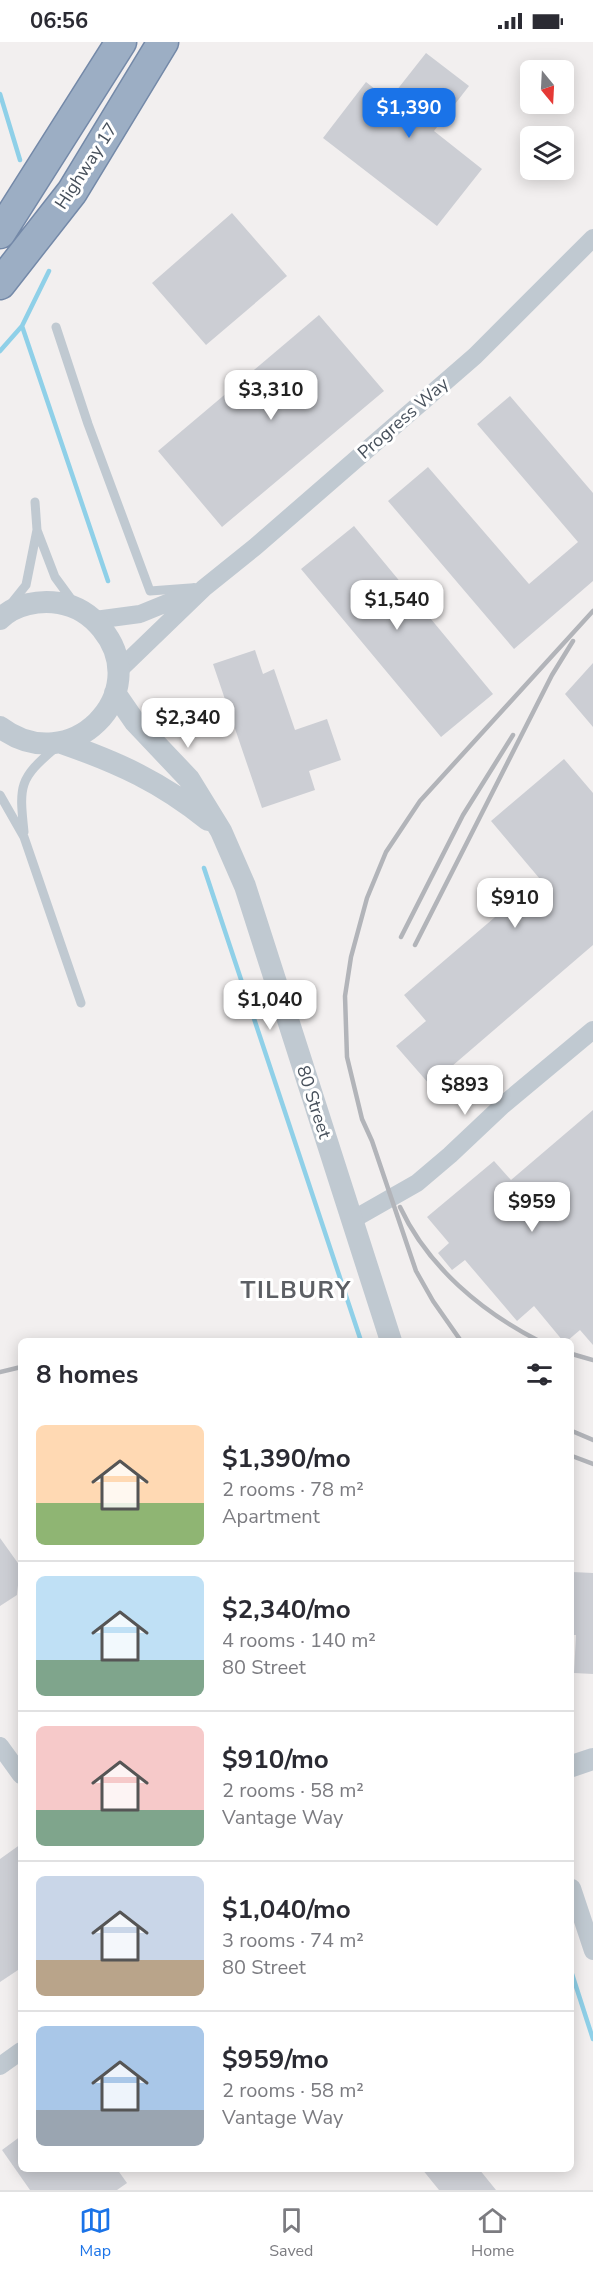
<!DOCTYPE html>
<meta charset="utf-8">
<style>
body{margin:0;font-family:"Nunito Sans",sans-serif;background:#f2f2f3;color:#2b2b33;height:100vh;display:flex;flex-direction:column;font-size:22px;white-space:nowrap}
*{box-sizing:border-box;margin:0}
p{font-size:20px;color:#7c7c81}
.icon{flex:none;width:33px;height:33px;fill:none;stroke:currentColor;stroke-width:2;stroke-linecap:round;stroke-linejoin:round}
.map{position:relative;flex:1;overflow:hidden}
.panel{position:absolute;left:18px;top:1296px;width:556px;height:834px;display:flex;flex-direction:column;background:#fff;border-radius:9px;box-shadow:0 3px 15px #0003}
.panel>*{flex:none}
.needle{width:39px;rotate:162deg}
.buttons{position:absolute;left:520px;top:18px;display:grid;gap:12px}
.buttons a{display:grid;place-items:center;width:54px;height:54px;border-radius:9px;background:#fff;box-shadow:0 3px 15px #0003;font-size:30px}
.price{position:absolute;translate:-50% -51px;padding:0 14px;border-radius:12px;background:#fff;color:#222;font-size:20px;line-height:39px;filter:drop-shadow(0 2px 3px #0008)}
.price::after{content:'';position:absolute;left:50%;top:36px;width:18px;height:14px;margin-left:-9px;background:inherit;clip-path:polygon(0 0,100% 0,50% 100%)}
.price.selected{background:#1a73e8;color:#fff}
ul{padding:0;list-style:none}
li{display:flex;align-items:center;gap:18px;height:150px;padding:0 18px}
li+li{border-top:2px solid #e1e1e2}
li span{display:grid;place-items:center;flex:none;width:168px;height:120px;border-radius:9px;color:#555}
li>.icon{margin-inline-start:auto}
span .icon{width:72px;height:72px;fill:#fffc;stroke-width:1}
li b{font-size:26px}
h2{display:flex;justify-content:space-between;align-items:center;height:72px;padding:0 18px;font-size:26px}
.status{display:flex;justify-content:space-between;align-items:center;height:42px;padding:0 30px;background:#fff;direction:ltr}
.status svg{height:16px;fill:currentColor}
.dock{display:flex;justify-content:space-around;align-items:center;height:84px;border-top:2px solid #e1e1e2;background:#fff;font-size:16px;color:#7c7c81}
.dock a{display:grid;justify-items:center;gap:3px}
.dock .selected{color:#1a73e8}
.map>svg:first-child{display:block}
.lines{fill:none;stroke-linecap:round;stroke-linejoin:round}
.stream{stroke:#8fd0e8;stroke-width:4.5}
.building{fill:#ccced4}
.trunk-casing{stroke:#7489a8;stroke-width:33}
.service{stroke:#c0c9d1;stroke-width:9}
.minor{stroke:#c0c9d1;stroke-width:18}
.tertiary{stroke:#c0c9d1;stroke-width:22}
.trunk{stroke:#9caec4;stroke-width:30}
.rail{stroke:#b2b4b9;stroke-width:4.5}
.labels{text-anchor:middle;stroke-width:6;stroke-linejoin:round;paint-order:stroke}
.street-label{font-size:18px;fill:#48515c;stroke:#fff}
.district-label{font-size:24px;font-weight:bold;letter-spacing:1.5px;fill:#5c5f64;stroke:#fff}
</style>
<div class="status"><b>06:56</b><svg viewBox="0 0 49 12"><path d="M0 12V9h3v3zM5 12V6h3v6zM10 12V3h3v9zM15 12V0h3v12zM26 1h20v11H26zM47 4h2v5h-2z"/></svg></div>
<div class="map">
<svg width="593" height="2148" viewBox="0 0 593 2148">
<rect width="100%" height="100%" fill="#f2efef"/>
<g class="lines">
<path class="stream" d="M 0,52 L 20,118
M 49,229 L 22,284 L 108,539
M 0,309 L 22,284
M 204,826 L 361,1299
M 572,1932 L 593,1997"/>
</g>
<path class="building" d="M 426,11 L 469,44 L 434,89 L 482,127 L 437,184 L 323,96 L 366,40 L 389,58 Z
M 232,171 L 287,234 L 206,303 L 152,241 Z
M 319,273 L 384,349 L 222,485 L 158,409 Z
M 510,354 L 593,451 L 593,539 L 514,607 L 388,459 L 428,425 L 529,542 L 578,500 L 477,382 Z
M 354,484 L 493,652 L 441,695 L 301,527 Z
M 255,608 L 263,632 L 274,627 L 295,688 L 327,677 L 341,718 L 309,729 L 315,748 L 262,766 L 213,622 Z
M 593,621 L 593,685 L 565,652 Z
M 564,717 L 593,751 L 593,903 L 430,1043 L 396,1004 L 426,979 L 404,953 L 516,857 L 522,863 L 545,843 L 491,779 Z
M 593,1068 L 593,1303 L 580,1288 L 567,1299 L 563,1299 L 534,1264 L 517,1279 L 465,1218 L 452,1228 L 438,1211 L 449,1201 L 427,1175 L 494,1119 L 511,1138 Z
M 0,1496 L 20,1524 L 17,1553 L 0,1564 Z
M 572,1530 L 593,1531 L 593,1632 L 574,1631 L 576,1593 L 572,1593 Z
M 21,1802 L 21,1926 L 0,1940 L 0,1817 Z
M 21,2094 L 21,2127 L 117,2127 L 127,2141 L 117,2148 L 30,2148 L 2,2108 Z
M 422,2127 L 479,2127 L 496,2148 L 439,2148 Z"/>
<g class="lines">
<g class="trunk-casing">
<path id="trunk" d="M 0,191 L 121,0
M 0,242 L 72,150 L 163,0"/>
</g>
<path class="service" d="M 56,285 L 88,382 L 150,549 L 190,546
M 37,488 L 55,535 L 74,561
M 10,563 L 26,543 L 37,488 L 35,460
M 0,753 L 24,795 L 81,961
M 24,790 C 19,743 19,737 55,706"/>
<path class="minor" d="M 95,578 L 140,572 L 194,550
M 118,629 L 204,546 L 255,505 L 475,314 L 593,196
M 352,1178 L 417,1141 L 450,1113 L 503,1063 L 593,988
M 0,1704 L 21,1733
M 572,1846 L 593,1909
M 0,2024 L 21,2009"/>
<path class="tertiary" d="M 0,577 C 15,562 39,558 59,561 C 77,564 91,573 102,587 C 155,652 70,738 0,685
M 115,651 L 135,680 L 189,737 L 221,789 L 245,844 L 391,1299
M 62,701 C 119,721 161,740 208,778
M 572,1724 L 593,1717"/>
<use href="#trunk" class="trunk"/>
<path class="rail" d="M 401,895 L 463,773 L 513,693
M 415,903 L 552,633 L 573,599
M 400,1165 C 428,1225 482,1270 539,1299
M 461,1299 L 433,1259 L 416,1229 L 372,1099 L 362,1077 L 347,1015 L 345,954 L 351,915 L 367,856 L 386,810 L 420,759 L 593,569
M 572,1312 L 593,1318
M 0,1330 L 21,1325
M 572,1389 L 593,1398
M 572,1414 L 593,1422"/>
</g>
<g class="labels">
<g class="street-label">
<text transform="translate(86 124) rotate(-57)" y="6">Highway 17</text>
<text transform="translate(403 376) rotate(-41)" y="6">Progress Way</text>
<text transform="translate(314 1060) rotate(72)" y="6">80 Street</text>
</g>
<g class="district-label">
<text x="296" y="1256">TILBURY</text>
</g>
</g>
</svg>
<div class="buttons">
<a><svg class="needle" viewBox="-14 -14 28 28"><path d="M0-13l5 13h-10z" fill="#e53935"/><path d="M0 13l5-13h-10z" fill="#7c7c81"/></svg></a>
<a><svg class="icon" aria-label="layers" viewBox="0 0 24 24"><path d="M12 4l9 5-9 5-9-5zM3 14l9 5 9-5"/></svg></a>
</div>
<b class="price selected" style="left:409px;top:97px">$1,390</b>
<b class="price" style="left:271px;top:379px">$3,310</b>
<b class="price" style="left:397px;top:589px">$1,540</b>
<b class="price" style="left:188px;top:707px">$2,340</b>
<b class="price" style="left:515px;top:887px">$910</b>
<b class="price" style="left:270px;top:989px">$1,040</b>
<b class="price" style="left:465px;top:1074px">$893</b>
<b class="price" style="left:532px;top:1191px">$959</b>
<section class="panel">
<h2>8 homes<svg class="icon" aria-label="filters" viewBox="0 0 24 24"><path d="M4 7h16M4 17h16"/><circle cx="9" cy="7" r="2"/><circle cx="15" cy="17" r="2"/></svg></h2>
<ul>
<li><span style="background:linear-gradient(#ffd9b3 65%,#8fb573 0)"><svg class="icon" aria-label="home" viewBox="0 0 24 24"><path d="M3 11l9-7 9 7M6 9v11h12V9"/></svg></span><div><b>$1,390/mo</b><p>2 rooms · 78 m²</p><p>Apartment</p></div></li>
<li><span style="background:linear-gradient(#bfe0f5 70%,#7fa58c 0)"><svg class="icon" aria-label="home" viewBox="0 0 24 24"><path d="M3 11l9-7 9 7M6 9v11h12V9"/></svg></span><div><b>$2,340/mo</b><p>4 rooms · 140 m²</p><p>80 Street</p></div></li>
<li><span style="background:linear-gradient(#f6c9c9 70%,#7fa58c 0)"><svg class="icon" aria-label="home" viewBox="0 0 24 24"><path d="M3 11l9-7 9 7M6 9v11h12V9"/></svg></span><div><b>$910/mo</b><p>2 rooms · 58 m²</p><p>Vantage Way</p></div></li>
<li><span style="background:linear-gradient(#c9d6e8 70%,#b9a48a 0)"><svg class="icon" aria-label="home" viewBox="0 0 24 24"><path d="M3 11l9-7 9 7M6 9v11h12V9"/></svg></span><div><b>$1,040/mo</b><p>3 rooms · 74 m²</p><p>80 Street</p></div></li>
<li><span style="background:linear-gradient(#a9c7e8 70%,#9aa5b1 0)"><svg class="icon" aria-label="home" viewBox="0 0 24 24"><path d="M3 11l9-7 9 7M6 9v11h12V9"/></svg></span><div><b>$959/mo</b><p>2 rooms · 58 m²</p><p>Vantage Way</p></div></li>
</ul>
</section>
</div>
<nav class="dock">
<a class="selected"><svg class="icon" aria-label="map" viewBox="0 0 24 24"><path d="M3 6l6-2 6 2 6-2v14l-6 2-6-2-6 2zM9 4v14M15 6v14"/></svg>Map</a>
<a><svg class="icon" aria-label="saved" viewBox="0 0 24 24"><path d="M7 4h10v16l-5-4-5 4z"/></svg>Saved</a>
<a><svg class="icon" aria-label="home" viewBox="0 0 24 24"><path d="M3 11l9-7 9 7M6 9v11h12V9"/></svg>Home</a>
</nav>
